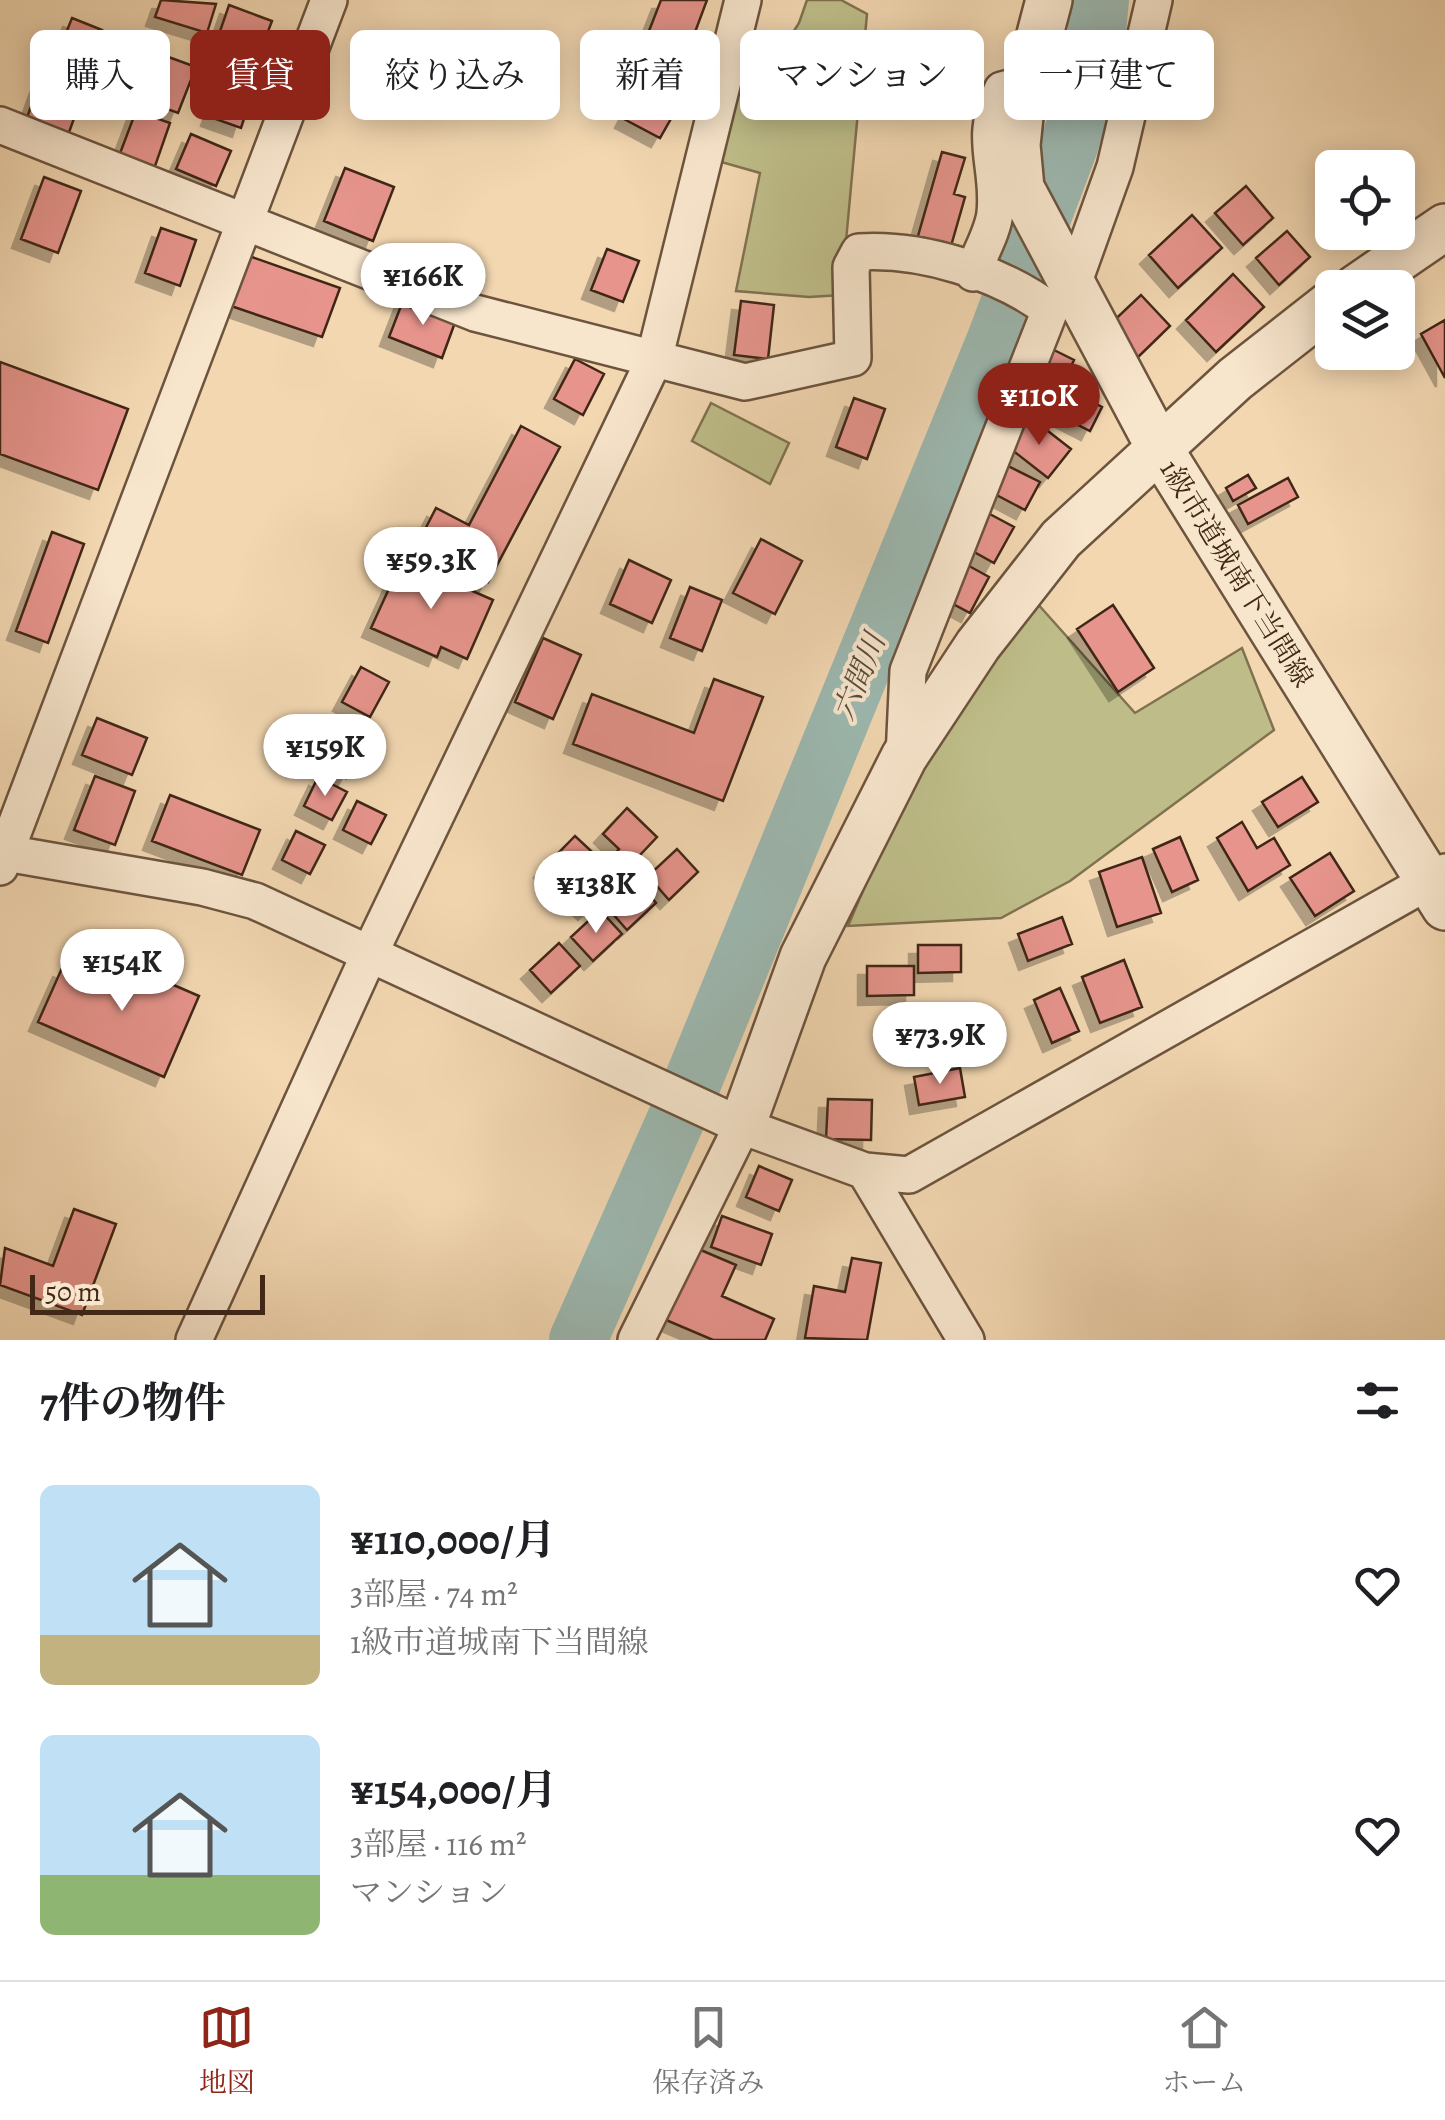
<!DOCTYPE html>
<html lang="ja">
<meta charset="utf-8">
<style>
body{margin:0;font-family:Alegreya,"Noto Serif JP",serif;background:#f6f6f6;color:#202124;height:100vh;display:flex;flex-direction:column;font-size:38px;white-space:nowrap}
*{box-sizing:border-box;margin:0}
p{font-size:32px;color:#757577}
.icon{flex:none;width:55px;height:55px;fill:none;stroke:currentColor;stroke-width:2;stroke-linecap:round;stroke-linejoin:round}
.map{position:relative;height:1340px;overflow:hidden}
.side{display:flex;flex-direction:column;background:#fff;flex:1}
.side>*{flex:none}
.top-card{position:absolute;left:30px;top:30px;width:1385px;height:90px;display:flex;gap:20px}
.tools{position:absolute;left:1315px;top:150px;display:grid;gap:20px}
.tools a{display:grid;place-items:center;width:100px;height:100px;border-radius:15px;background:#fff;box-shadow:0 5px 25px #0003;font-size:50px}
.scale{position:absolute;left:30px;bottom:25px;width:235px;box-sizing:border-box;padding-left:10px;border:5px solid #412817;border-top:0;font-size:28px;line-height:35px;white-space:nowrap;color:#412817;-webkit-text-stroke:8px #f7e5cc;paint-order:stroke}
.price{position:absolute;translate:-50% -85px;padding:0 22px;border-radius:35px;background:#fff;color:#222;font-size:32px;line-height:65px;filter:drop-shadow(0 2px 5px #0008)}
.price::after{content:'';position:absolute;left:50%;top:60px;width:30px;height:22px;margin-left:-15px;background:inherit;clip-path:polygon(0 0,100% 0,50% 100%)}
.price.on{background:#8f2418;color:#fff}
ul{padding:0;list-style:none}
li{display:flex;align-items:center;gap:30px;height:250px;padding:0 40px}
li span{display:grid;place-items:center;flex:none;width:280px;height:200px;border-radius:15px;color:#555}
li>.icon{margin-inline-start:auto}
span .icon{width:120px;height:120px;fill:#fffc;stroke-width:1}
li b{font-size:42px}
h2{display:flex;justify-content:space-between;align-items:center;height:120px;padding:0 40px;font-size:42px}
.tag{padding:0 35px;border-radius:15px;background:#fff;box-shadow:0 5px 25px #0003;font-size:35px;line-height:90px}
.tag.on{background:#8f2418;color:#fff}
.tab-bar{display:flex;justify-content:space-around;align-items:center;height:140px;border-top:2px solid #e0e0e0;background:#fff;font-size:28px;color:#757577}
.tab-bar a{display:grid;justify-items:center;gap:5px}
.tab-bar .on{color:#8f2418}
.map>svg:first-child{display:block}
.green{fill:#bebd89;stroke:#807250;stroke-width:2.5}
.lines{fill:none;stroke-linecap:round;stroke-linejoin:round}
.river{stroke:#9cb8b0;stroke-width:58}
.building{fill:#e6948c;stroke:#412817;stroke-width:2.5;filter:url(#shadow)}
.minor-casing{stroke:#6d543e;stroke-width:40}
.tertiary-casing{stroke:#6d543e;stroke-width:50}
.minor{stroke:#f7e5cc;stroke-width:35}
.tertiary{stroke:#f7e5cc;stroke-width:45}
.labels{text-anchor:middle;stroke-width:8;stroke-linejoin:round;paint-order:stroke}
.street-label{font-size:28px;fill:#412817;stroke:#f7e5cc}
.water-label{font-size:30px;font-style:italic;fill:#584c3d;stroke:#f7e5cc}
</style>
<div class="map">
<svg width="1445" height="1340" viewBox="0 0 1445 1340">
<defs>
<filter id="shadow"><feDropShadow dx="-9" dy="9" stdDeviation="0" flood-color="#0004"/></filter>
</defs>
<rect width="100%" height="100%" fill="#f2d7b1"/>
<filter id="stains"><feTurbulence type="fractalNoise" baseFrequency=".002" numOctaves="4"/><feColorMatrix values="0 0 0 0 .2 0 0 0 0 .09 0 0 0 0 .02 0 0 0 .5 -.17"/></filter>
<radialGradient id="worn" r=".72"><stop offset=".6" stop-color="#630" stop-opacity="0"/><stop offset="1" stop-color="#630" stop-opacity=".3"/></radialGradient>
<path class="green" d="M 807,0 L 841,0 L 867,14 L 841,295 L 809,297 L 736,291 L 760,173 L 714,160 L 735,77 L 760,84 L 799,23 Z
M 711,403 L 789,443 L 770,484 L 692,441 Z
M 1028,593 L 1135,713 L 1242,648 L 1274,730 L 1070,881 L 1001,918 L 848,926 L 904,794 Z"/>
<g class="lines">
<path class="river" d="M 578,1340 L 693,1081 L 995,342 L 1069,146 L 1094,60 L 1100,0"/>
</g>
<path class="building" d="M 161,0 L 216,4 L 207,33 L 155,17 Z
M 661,0 L 707,0 L 688,51 L 647,36 Z
M 229,5 L 272,21 L 260,52 L 218,37 Z
M 72,18 L 102,30 L 81,82 L 51,70 Z
M 152,51 L 196,67 L 178,113 L 135,97 Z
M 224,78 L 254,88 L 241,128 L 210,117 Z
M 644,81 L 681,101 L 660,138 L 624,119 Z
M 39,84 L 81,99 L 67,138 L 25,123 Z
M 136,111 L 170,123 L 154,169 L 119,156 Z
M 191,134 L 231,151 L 216,186 L 176,169 Z
M 942,152 L 965,158 L 954,194 L 965,197 L 951,246 L 918,236 Z
M 345,168 L 394,187 L 373,241 L 324,221 Z
M 44,177 L 81,191 L 58,253 L 21,239 Z
M 1246,186 L 1273,218 L 1243,245 L 1215,213 Z
M 1192,215 L 1222,248 L 1178,288 L 1149,255 Z
M 161,228 L 196,240 L 180,286 L 145,273 Z
M 1287,231 L 1310,257 L 1279,285 L 1256,258 Z
M 607,249 L 639,261 L 623,302 L 591,290 Z
M 249,256 L 340,288 L 322,337 L 231,306 Z
M 1233,274 L 1264,307 L 1216,352 L 1186,320 Z
M 1141,295 L 1170,326 L 1135,360 L 1106,328 Z
M 404,298 L 457,317 L 442,358 L 389,337 Z
M 741,301 L 774,305 L 768,359 L 734,355 Z
M 1445,320 L 1445,378 L 1421,334 Z
M 1054,350 L 1074,360 L 1061,386 L 1102,407 L 1090,431 L 1029,400 Z
M 575,359 L 604,374 L 583,415 L 554,399 Z
M 0,362 L 128,409 L 98,490 L 0,454 Z
M 854,398 L 885,409 L 867,459 L 836,447 Z
M 1030,417 L 1071,449 L 1048,478 L 1007,446 Z
M 521,426 L 560,447 L 488,582 L 416,547 L 436,508 L 469,525 Z
M 1004,464 L 1040,482 L 1025,510 L 989,491 Z
M 1248,475 L 1256,488 L 1233,501 L 1226,488 Z
M 1288,478 L 1298,497 L 1248,524 L 1238,505 Z
M 986,512 L 1014,527 L 994,563 L 967,548 Z
M 52,532 L 84,544 L 48,643 L 16,631 Z
M 761,539 L 802,561 L 775,614 L 733,593 Z
M 402,560 L 493,600 L 467,659 L 441,647 L 437,657 L 371,628 Z
M 629,560 L 671,580 L 652,623 L 610,604 Z
M 962,562 L 989,577 L 970,613 L 942,598 Z
M 690,587 L 722,600 L 702,651 L 670,638 Z
M 1113,605 L 1154,668 L 1118,692 L 1077,629 Z
M 543,638 L 581,655 L 553,719 L 515,702 Z
M 361,667 L 389,682 L 370,717 L 342,702 Z
M 714,679 L 763,697 L 723,801 L 573,744 L 592,694 L 694,733 Z
M 97,718 L 147,738 L 132,775 L 82,755 Z
M 338,727 L 365,743 L 346,778 L 319,762 Z
M 95,776 L 135,791 L 115,845 L 74,830 Z
M 318,777 L 347,792 L 332,820 L 304,806 Z
M 1302,777 L 1318,802 L 1278,827 L 1262,802 Z
M 170,795 L 260,830 L 242,875 L 152,841 Z
M 357,801 L 386,815 L 371,844 L 343,830 Z
M 627,808 L 657,837 L 587,911 L 543,869 L 575,836 L 605,864 L 619,849 L 603,834 Z
M 1242,822 L 1257,848 L 1274,838 L 1290,865 L 1248,891 L 1217,838 Z
M 296,831 L 325,845 L 310,874 L 282,860 Z
M 1180,837 L 1198,880 L 1172,892 L 1153,849 Z
M 677,849 L 698,872 L 669,900 L 648,876 Z
M 1330,853 L 1354,891 L 1315,916 L 1290,878 Z
M 1142,857 L 1161,913 L 1117,927 L 1099,872 Z
M 635,879 L 656,903 L 627,930 L 606,906 Z
M 600,910 L 622,934 L 593,961 L 571,937 Z
M 1062,917 L 1072,944 L 1028,961 L 1018,934 Z
M 559,943 L 580,966 L 551,993 L 530,970 Z
M 918,945 L 961,945 L 961,972 L 918,973 Z
M 109,957 L 199,996 L 164,1077 L 38,1022 L 62,968 L 98,983 Z
M 1124,960 L 1142,1007 L 1100,1023 L 1082,977 Z
M 867,966 L 914,966 L 914,995 L 867,996 Z
M 1060,988 L 1079,1031 L 1052,1043 L 1034,1000 Z
M 960,1068 L 965,1097 L 919,1105 L 914,1077 Z
M 828,1099 L 872,1100 L 871,1140 L 826,1139 Z
M 759,1166 L 792,1180 L 779,1211 L 746,1197 Z
M 74,1209 L 116,1224 L 82,1315 L 0,1285 L 5,1248 L 53,1266 Z
M 722,1216 L 772,1234 L 761,1265 L 711,1247 Z
M 696,1248 L 736,1265 L 722,1296 L 774,1319 L 765,1340 L 713,1340 L 666,1320 Z
M 852,1258 L 881,1263 L 867,1340 L 805,1338 L 814,1286 L 845,1292 Z"/>
<g class="lines">
<g class="minor-casing">
<path id="minor" d="M 0,125 L 475,313 L 745,382 L 853,358 L 851,267 L 859,252 C 921,248 1000,272 1050,310 L 908,671 L 904,757
M 973,273 C 979,255 993,232 995,213 C 1000,166 978,140 1002,90 L 1028,83
M 1072,287 L 1115,167 L 1154,0
M 0,852 L 202,887 L 255,901 L 742,1126 L 865,1171 L 909,1175 L 1445,872
M 0,867 L 329,0
M 865,1171 L 966,1340
M 194,1340 L 369,955 L 654,360 L 743,0
M 636,1340 L 742,1126"/>
</g>
<g class="tertiary-casing">
<path id="tertiary" d="M 1049,0 L 1021,107 L 1017,145 L 1021,188 L 1161,451 L 1445,907
M 1356,288 L 1445,227
M 742,1126 L 803,957 L 904,757 L 978,645 L 1061,539 L 1235,379 L 1332,303"/>
</g>
<use href="#minor" class="minor"/>
<use href="#tertiary" class="tertiary"/>
</g>
<g class="labels">
<g class="street-label">
<text transform="translate(1237 573) rotate(58)" y="10">1級市道城南下当間線</text>
</g>
<g class="water-label">
<text transform="translate(859 677) rotate(-68)" y="10">六間川</text>
</g>
</g>
<rect width="100%" height="100%" filter="url(#stains)"/>
<rect width="100%" height="100%" fill="url(#worn)"/>
</svg>
<div class="tools">
<a><svg class="icon" aria-label="locate" viewBox="0 0 24 24"><circle cx="12" cy="12" r="6"/><path d="M12 2v4M12 18v4M2 12h4M18 12h4"/></svg></a>
<a><svg class="icon" aria-label="layers" viewBox="0 0 24 24"><path d="M12 4l9 5-9 5-9-5zM3 14l9 5 9-5"/></svg></a>
</div>
<div class="scale">50 m</div>
<b class="price" style="left:423px;top:328px">¥166K</b>
<b class="price on" style="left:1039px;top:448px">¥110K</b>
<b class="price" style="left:431px;top:612px">¥59.3K</b>
<b class="price" style="left:325px;top:799px">¥159K</b>
<b class="price" style="left:596px;top:936px">¥138K</b>
<b class="price" style="left:122px;top:1014px">¥154K</b>
<b class="price" style="left:940px;top:1087px">¥73.9K</b>
<div class="top-card">
<a class="tag">購入</a>
<a class="tag on">賃貸</a>
<a class="tag">絞り込み</a>
<a class="tag">新着</a>
<a class="tag">マンション</a>
<a class="tag">一戸建て</a>
</div>
</div>
<section class="side">
<h2>7件の物件<svg class="icon" aria-label="filters" viewBox="0 0 24 24"><path d="M4 7h16M4 17h16"/><circle cx="9" cy="7" r="2"/><circle cx="15" cy="17" r="2"/></svg></h2>
<ul>
<li><span style="background:linear-gradient(#bfe0f5 75%,#c2b280 0)"><svg class="icon" aria-label="home" viewBox="0 0 24 24"><path d="M3 11l9-7 9 7M6 9v11h12V9"/></svg></span><div><b>¥110,000/月</b><p>3部屋 · 74 m²</p><p>1級市道城南下当間線</p></div><svg class="icon" aria-label="heart" viewBox="0 0 24 24"><path d="M12 20l-8-8c-3-5 5-10 8-4 3-6 11-1 8 4z"/></svg></li>
<li><span style="background:linear-gradient(#bfe0f5 70%,#8fb573 0)"><svg class="icon" aria-label="home" viewBox="0 0 24 24"><path d="M3 11l9-7 9 7M6 9v11h12V9"/></svg></span><div><b>¥154,000/月</b><p>3部屋 · 116 m²</p><p>マンション</p></div><svg class="icon" aria-label="heart" viewBox="0 0 24 24"><path d="M12 20l-8-8c-3-5 5-10 8-4 3-6 11-1 8 4z"/></svg></li>
</ul>
</section>
<nav class="tab-bar">
<a class="on"><svg class="icon" aria-label="map" viewBox="0 0 24 24"><path d="M3 6l6-2 6 2 6-2v14l-6 2-6-2-6 2zM9 4v14M15 6v14"/></svg>地図</a>
<a><svg class="icon" aria-label="saved" viewBox="0 0 24 24"><path d="M7 4h10v16l-5-4-5 4z"/></svg>保存済み</a>
<a><svg class="icon" aria-label="home" viewBox="0 0 24 24"><path d="M3 11l9-7 9 7M6 9v11h12V9"/></svg>ホーム</a>
</nav>
